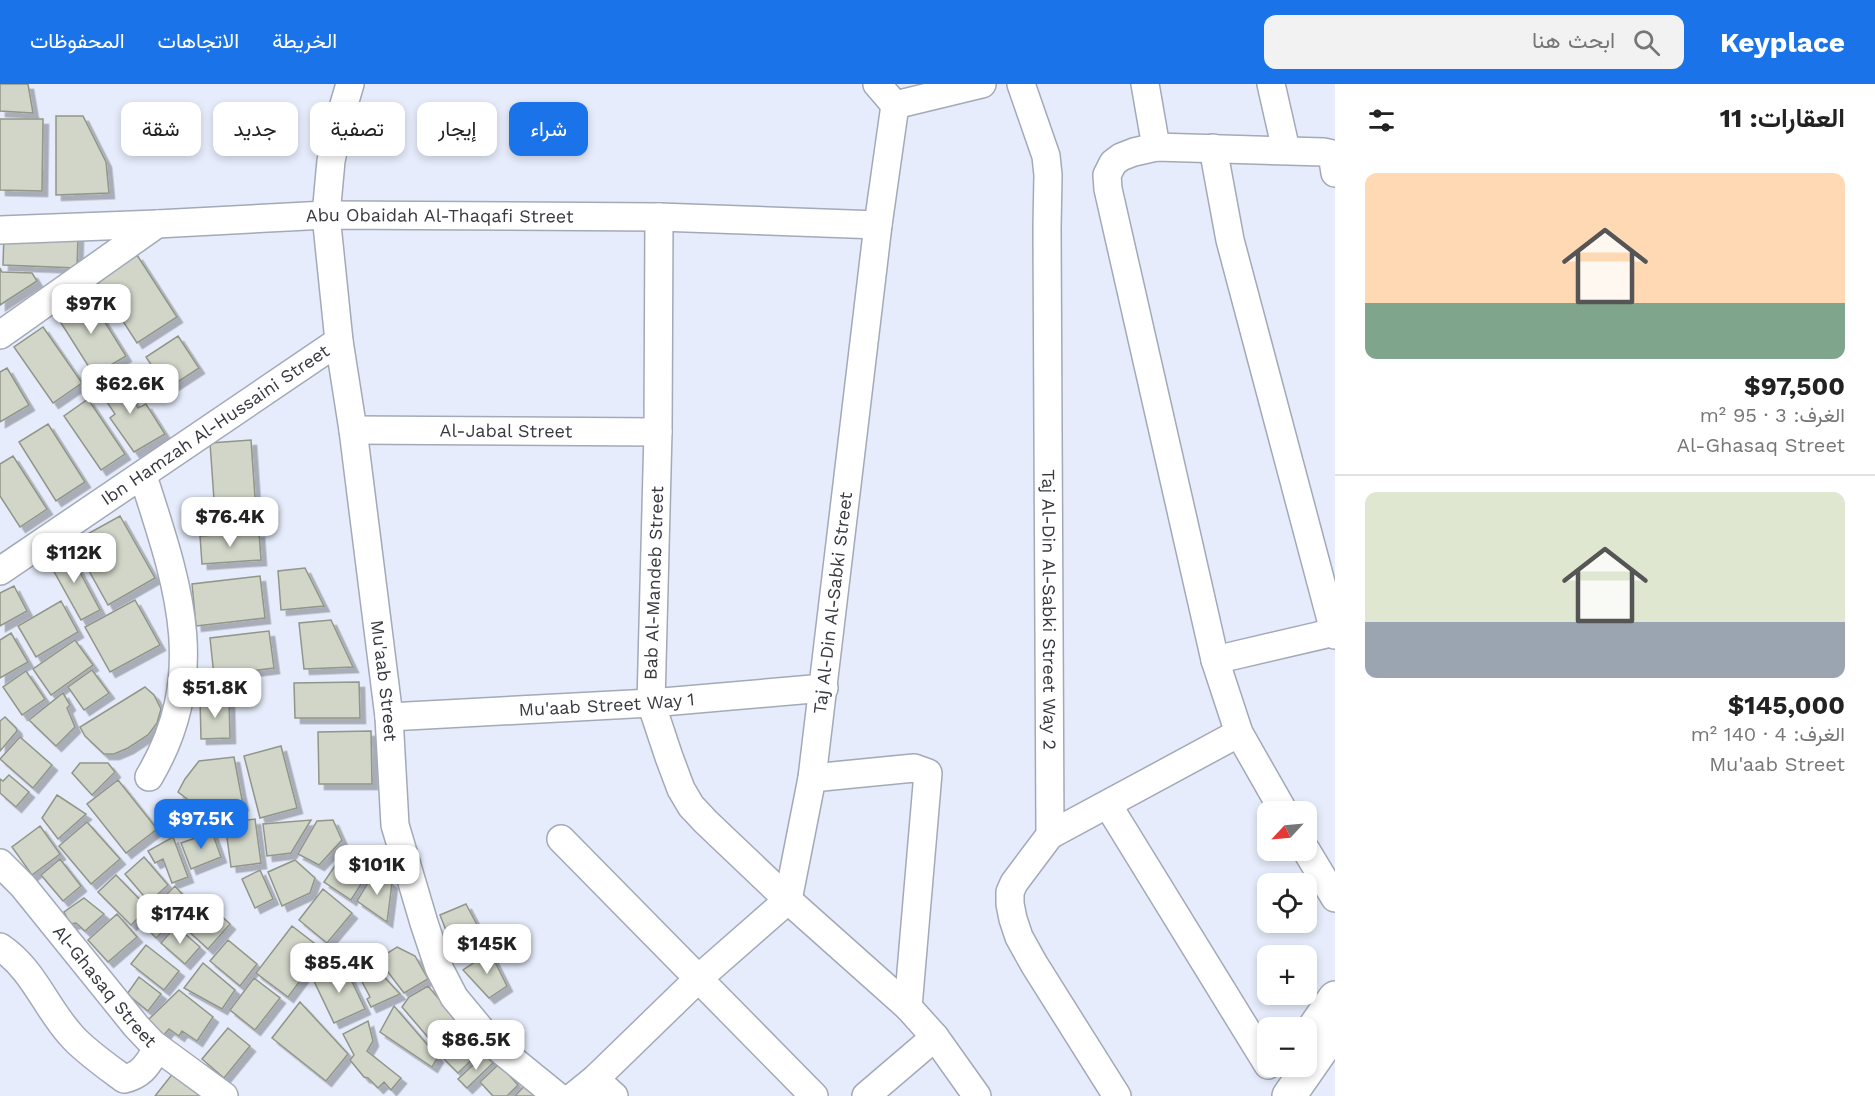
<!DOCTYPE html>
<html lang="ar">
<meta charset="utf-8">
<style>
body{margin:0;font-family:"Work Sans",Vazirmatn,sans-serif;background:#f2f2f2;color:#222;direction:rtl;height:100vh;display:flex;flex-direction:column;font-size:22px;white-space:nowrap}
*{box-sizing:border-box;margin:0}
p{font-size:20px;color:#767676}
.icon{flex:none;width:33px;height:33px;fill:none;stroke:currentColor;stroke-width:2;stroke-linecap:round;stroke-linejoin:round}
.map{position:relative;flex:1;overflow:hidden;direction:ltr}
.details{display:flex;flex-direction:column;background:#fff;width:540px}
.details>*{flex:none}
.guide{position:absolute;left:18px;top:18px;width:570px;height:54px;direction:rtl;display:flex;gap:12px}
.needle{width:39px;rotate:244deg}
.tools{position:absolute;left:1257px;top:717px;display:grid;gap:12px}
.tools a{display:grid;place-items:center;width:60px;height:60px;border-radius:12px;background:#fff;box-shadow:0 3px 9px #0003;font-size:30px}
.price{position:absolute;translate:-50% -51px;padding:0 14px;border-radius:12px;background:#fff;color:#222;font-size:20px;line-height:39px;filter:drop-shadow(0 2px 3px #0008)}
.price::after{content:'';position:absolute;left:50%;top:36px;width:18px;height:14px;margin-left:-9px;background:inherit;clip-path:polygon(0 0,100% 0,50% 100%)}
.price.current{background:#1a73e8;color:#fff}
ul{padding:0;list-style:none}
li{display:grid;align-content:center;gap:12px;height:318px;padding:0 30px}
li+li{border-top:2px solid #e0e0e0}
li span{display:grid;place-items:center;height:186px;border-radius:12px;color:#555}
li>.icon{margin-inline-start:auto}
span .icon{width:108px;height:108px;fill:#fffc;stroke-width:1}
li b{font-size:26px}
h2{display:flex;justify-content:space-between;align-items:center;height:72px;padding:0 30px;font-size:26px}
.pill{padding:0 21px;border-radius:12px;background:#fff;box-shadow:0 3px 9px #0003;font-size:21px;line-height:54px}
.pill.current{background:#1a73e8;color:#fff}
header{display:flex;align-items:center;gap:36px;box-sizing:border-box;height:84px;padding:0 30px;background:#1a73e8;color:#fff}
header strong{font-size:28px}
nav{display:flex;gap:33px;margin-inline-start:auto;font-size:21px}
.search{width:420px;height:54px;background:#f2f2f2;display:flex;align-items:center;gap:15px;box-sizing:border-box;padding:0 21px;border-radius:12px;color:#767676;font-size:22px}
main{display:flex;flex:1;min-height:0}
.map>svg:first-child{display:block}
.building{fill:#d1d6c8;stroke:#919688;stroke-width:1.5;filter:url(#shadow)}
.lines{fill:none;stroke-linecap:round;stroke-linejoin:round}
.minor-casing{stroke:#a3a9b7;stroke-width:30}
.tertiary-casing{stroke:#a3a9b7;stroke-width:36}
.minor{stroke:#fff;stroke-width:27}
.tertiary{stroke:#fff;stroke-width:33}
.labels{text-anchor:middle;stroke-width:6;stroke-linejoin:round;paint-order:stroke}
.street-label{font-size:18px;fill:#37393f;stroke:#fff}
</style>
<header>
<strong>Keyplace</strong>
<div class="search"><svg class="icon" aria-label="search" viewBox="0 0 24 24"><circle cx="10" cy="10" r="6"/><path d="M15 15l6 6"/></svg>ابحث هنا</div>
<nav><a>الخريطة</a><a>الاتجاهات</a><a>المحفوظات</a></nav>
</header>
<main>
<section class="details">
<h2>العقارات: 11<svg class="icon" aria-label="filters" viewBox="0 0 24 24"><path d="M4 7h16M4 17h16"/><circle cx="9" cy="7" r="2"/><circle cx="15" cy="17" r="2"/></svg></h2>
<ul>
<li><span style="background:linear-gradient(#ffd9b3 70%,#7fa58c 0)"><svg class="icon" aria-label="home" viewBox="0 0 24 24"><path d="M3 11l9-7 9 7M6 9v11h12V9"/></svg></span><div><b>$97,500</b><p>الغرف: 3 · 95 m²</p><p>Al-Ghasaq Street</p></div></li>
<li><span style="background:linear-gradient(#dfe7d0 70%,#9aa5b1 0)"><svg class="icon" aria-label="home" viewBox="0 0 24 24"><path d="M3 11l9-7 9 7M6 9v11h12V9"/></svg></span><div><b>$145,000</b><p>الغرف: 4 · 140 m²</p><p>Mu'aab Street</p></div></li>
</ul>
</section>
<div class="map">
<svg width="1335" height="1012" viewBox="0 0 1335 1012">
<defs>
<filter id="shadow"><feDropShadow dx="5.5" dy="5.5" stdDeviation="0" flood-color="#0004"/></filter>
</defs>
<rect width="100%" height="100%" fill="#e6ecfb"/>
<path class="building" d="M 0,0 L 28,0 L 33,29 L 0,27 Z
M 56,32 L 83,32 L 106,78 L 109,109 L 56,111 Z
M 0,35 L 43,35 L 42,107 L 0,106 Z
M 4,149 L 78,152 L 77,184 L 3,181 Z
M 137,171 L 177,233 L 137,259 L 97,197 Z
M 0,184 L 2,188 L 32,189 L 37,197 L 0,221 Z
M 88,211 L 126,272 L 94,291 L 56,231 Z
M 43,243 L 82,299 L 53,319 L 14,263 Z
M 178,252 L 199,284 L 167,305 L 146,273 Z
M 7,284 L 29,321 L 0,338 L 0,288 Z
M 117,289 L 138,324 L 146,320 L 165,350 L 134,368 L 110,334 L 115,330 L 97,303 Z
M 88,315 L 125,370 L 101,386 L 64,332 Z
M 48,340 L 85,398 L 56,417 L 19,358 Z
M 251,356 L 256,428 L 215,430 L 210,359 Z
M 13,372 L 47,425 L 20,443 L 0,412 L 0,380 Z
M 120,432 L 155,494 L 108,521 L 73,458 Z
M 259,448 L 261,476 L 202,480 L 200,452 Z
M 67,464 L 100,526 L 81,536 L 47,475 Z
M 305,484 L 324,522 L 281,526 L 278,487 Z
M 260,492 L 265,534 L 196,542 L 192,500 Z
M 14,502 L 27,527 L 0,542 L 0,509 Z
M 135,516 L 160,561 L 110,588 L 85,543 Z
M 61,517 L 78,548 L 36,573 L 18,542 Z
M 331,536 L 353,583 L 304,585 L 299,539 Z
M 269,547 L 274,584 L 214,592 L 210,554 Z
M 11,549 L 28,578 L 0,594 L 0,556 Z
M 75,556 L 93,581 L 51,611 L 33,585 Z
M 92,586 L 109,609 L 84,626 L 68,603 Z
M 26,587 L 45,615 L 22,631 L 3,603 Z
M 359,598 L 360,634 L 295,634 L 294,599 Z
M 145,603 L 154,611 L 161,625 L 157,639 L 148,651 L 128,664 L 114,670 L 104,670 L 85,652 L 80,643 Z
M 63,609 L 70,621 L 67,624 L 75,643 L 56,662 L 29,636 Z
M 200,616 L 229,616 L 230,654 L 201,655 Z
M 5,633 L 16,644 L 17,647 L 0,667 L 0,637 Z
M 371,647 L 372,700 L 319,700 L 318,648 Z
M 20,653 L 52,681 L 33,704 L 0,675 Z
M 281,662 L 297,724 L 260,734 L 244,672 Z
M 234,673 L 243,721 L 203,727 L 178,708 L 185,695 L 199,677 Z
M 80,679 L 108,679 L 115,688 L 92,711 L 72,689 Z
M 9,691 L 29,708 L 16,723 L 0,709 L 0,695 L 3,697 Z
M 118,696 L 157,745 L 126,769 L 87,720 Z
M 57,711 L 86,730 L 58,755 L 42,734 Z
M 255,735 L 261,779 L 231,783 L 225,739 Z
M 311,736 L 291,769 L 267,772 L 263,740 Z
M 333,736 L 342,756 L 319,781 L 298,770 L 317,737 Z
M 87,738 L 120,775 L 91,800 L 59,762 Z
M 40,742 L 60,770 L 32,791 L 12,763 Z
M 212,748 L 221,773 L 191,785 L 181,759 Z
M 173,753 L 188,793 L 172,799 L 163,775 L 155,779 L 148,767 Z
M 347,764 L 373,781 L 351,816 L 324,798 Z
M 144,773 L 168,801 L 149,818 L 125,790 Z
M 60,775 L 81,802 L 63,817 L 41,791 Z
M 295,776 L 315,794 L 310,809 L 282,822 L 268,788 Z
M 260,786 L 273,815 L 255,824 L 242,795 Z
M 375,787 L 392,799 L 387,838 L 357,817 Z
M 116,791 L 148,824 L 131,841 L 98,808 Z
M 175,802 L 191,820 L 156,854 L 140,837 Z
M 323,805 L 352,829 L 327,859 L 299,836 Z
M 84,814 L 104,830 L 85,847 L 76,839 L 70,840 L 64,828 Z
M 204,816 L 230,840 L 208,865 L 182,841 Z
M 466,820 L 486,858 L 456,872 L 440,831 Z
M 117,830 L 137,853 L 108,878 L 88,856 Z
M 176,842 L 200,863 L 185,880 L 161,859 Z
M 292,842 L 323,866 L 288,913 L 256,889 Z
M 228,856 L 257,880 L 240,902 L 210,877 Z
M 146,861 L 179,887 L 164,906 L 131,880 Z
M 397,863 L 415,872 L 428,895 L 404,909 L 378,875 Z
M 490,868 L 507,902 L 489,914 L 463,886 Z
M 203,879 L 235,906 L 222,925 L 184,904 Z
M 344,881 L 365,925 L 334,939 L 313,895 Z
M 373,881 L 400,910 L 371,923 L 367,915 L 370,913 L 358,890 Z
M 139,893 L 161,910 L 148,927 L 127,910 Z
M 254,894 L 280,914 L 255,946 L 230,926 Z
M 428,902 L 455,934 L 438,965 L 402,923 L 409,913 Z
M 179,906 L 213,933 L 197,957 L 182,947 L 179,952 L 169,945 L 163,952 L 148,936 Z
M 300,918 L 348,970 L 326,997 L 272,954 Z
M 394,922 L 438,973 L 432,983 L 380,948 Z
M 368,937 L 373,957 L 367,967 L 401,994 L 391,1006 L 384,998 L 378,1004 L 368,994 L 364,993 L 350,976 L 354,971 L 343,950 Z
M 228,944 L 250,962 L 224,994 L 202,975 Z
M 466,949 L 482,966 L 458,989 L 441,972 Z
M 485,970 L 493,979 L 467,1004 L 458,995 Z
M 499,980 L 518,1001 L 507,1012 L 493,1012 L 480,998 Z
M 174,988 L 203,1012 L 155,1012 Z
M 528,998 L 543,1012 L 515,1012 Z"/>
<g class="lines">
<g class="minor-casing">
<g id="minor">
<path id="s1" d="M 350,0 L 340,34 L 331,77 L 326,131 L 339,257 L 353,346 L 389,633 L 395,741 L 424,839 L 439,884 L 454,913 L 492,959 L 557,1012"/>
<path d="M 877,0 L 895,21"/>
<path id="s2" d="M 1021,0 L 1046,72 L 1048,91 L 1047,144 L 1050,751 L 1014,799 L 1010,808 L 1010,820 L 1013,835 L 1019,853 L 1034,880 L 1117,1012"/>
<path d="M 1145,0 L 1156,63"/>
<path d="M 1271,0 L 1286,66"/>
<path d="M 895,21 L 982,0"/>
<path d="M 1213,64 L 1230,156 L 1335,551"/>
<path d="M 659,133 L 658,348 L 651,619 L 669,673 L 681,705 L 691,722 L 706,738 L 788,816 L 908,923 L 935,953 L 977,1012"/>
<path id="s3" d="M 0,146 L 157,140 L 326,131 L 659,133 L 878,141"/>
<path d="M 0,251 L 157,140"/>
<path id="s4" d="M 353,346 L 658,348"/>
<path d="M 143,392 C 177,498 211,589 149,693"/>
<path id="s5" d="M 0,487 L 339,257"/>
<path d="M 1215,576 L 1335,548"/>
<path id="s6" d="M 389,633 L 651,619 L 824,604"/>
<path d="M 812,694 L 914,684 L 928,689 L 908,923"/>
<path d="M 1108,721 L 1268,981"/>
<path d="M 1284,728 L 1239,649 L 1215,576 L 1108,105 L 1107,91 L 1113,79 L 1121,73 L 1134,68 L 1156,63 L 1324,68 L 1332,70 L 1335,89"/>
<path d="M 1050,751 L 1239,649"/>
<path d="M 561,755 L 814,1012"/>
<path d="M 1306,766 L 1335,814"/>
<path id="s7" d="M 0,779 L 23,802 L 136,942 L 153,960 L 224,1012"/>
<path d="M 0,863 C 33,885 45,922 70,950 C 82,965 108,983 124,995 C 143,991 148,979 158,964"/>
<path d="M 595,995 L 614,1012"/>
<path id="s8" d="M 574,1012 L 595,995 L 699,894 L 788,816 L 812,694 L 878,141 L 895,21"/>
<path d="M 866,1012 L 935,953"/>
</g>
</g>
<g class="tertiary-casing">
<path id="tertiary" d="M 1306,956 L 1335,914
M 1289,1012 L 1335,946"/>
</g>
<use href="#minor" class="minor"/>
<use href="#tertiary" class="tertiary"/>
</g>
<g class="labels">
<g class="street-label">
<text dy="6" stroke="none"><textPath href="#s3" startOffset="440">Abu Obaidah Al-Thaqafi Street</textPath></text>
<text dy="6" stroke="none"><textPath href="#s5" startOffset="260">Ibn Hamzah Al-Hussaini Street</textPath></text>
<text dy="6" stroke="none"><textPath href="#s4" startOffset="153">Al-Jabal Street</textPath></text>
<text transform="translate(654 499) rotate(-88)" y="6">Bab Al-Mandeb Street</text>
<text dy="6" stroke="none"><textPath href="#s8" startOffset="591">Taj Al-Din Al-Sabki Street</textPath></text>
<text dy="6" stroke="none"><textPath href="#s2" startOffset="530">Taj Al-Din Al-Sabki Street Way 2</textPath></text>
<text dy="6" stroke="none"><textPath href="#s1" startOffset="603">Mu'aab Street</textPath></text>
<text dy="6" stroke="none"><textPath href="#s6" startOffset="218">Mu'aab Street Way 1</textPath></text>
<text dy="6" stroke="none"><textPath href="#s7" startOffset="162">Al-Ghasaq Street</textPath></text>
</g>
</g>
</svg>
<div class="tools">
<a><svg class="needle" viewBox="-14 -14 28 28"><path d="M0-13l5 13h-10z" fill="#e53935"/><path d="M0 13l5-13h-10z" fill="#767676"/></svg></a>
<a><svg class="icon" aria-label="locate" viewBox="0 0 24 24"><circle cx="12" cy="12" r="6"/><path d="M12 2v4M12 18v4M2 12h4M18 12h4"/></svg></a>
<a>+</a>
<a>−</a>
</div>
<b class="price" style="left:91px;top:251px">$97K</b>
<b class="price" style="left:130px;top:331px">$62.6K</b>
<b class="price" style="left:230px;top:464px">$76.4K</b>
<b class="price" style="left:74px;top:500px">$112K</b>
<b class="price" style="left:215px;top:635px">$51.8K</b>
<b class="price current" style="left:201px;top:766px">$97.5K</b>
<b class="price" style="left:377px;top:812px">$101K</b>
<b class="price" style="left:180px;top:861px">$174K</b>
<b class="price" style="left:487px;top:891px">$145K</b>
<b class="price" style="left:339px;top:910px">$85.4K</b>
<b class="price" style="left:476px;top:987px">$86.5K</b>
<div class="guide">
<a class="pill current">شراء</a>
<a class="pill">إيجار</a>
<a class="pill">تصفية</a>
<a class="pill">جديد</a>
<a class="pill">شقة</a>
</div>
</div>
</main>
